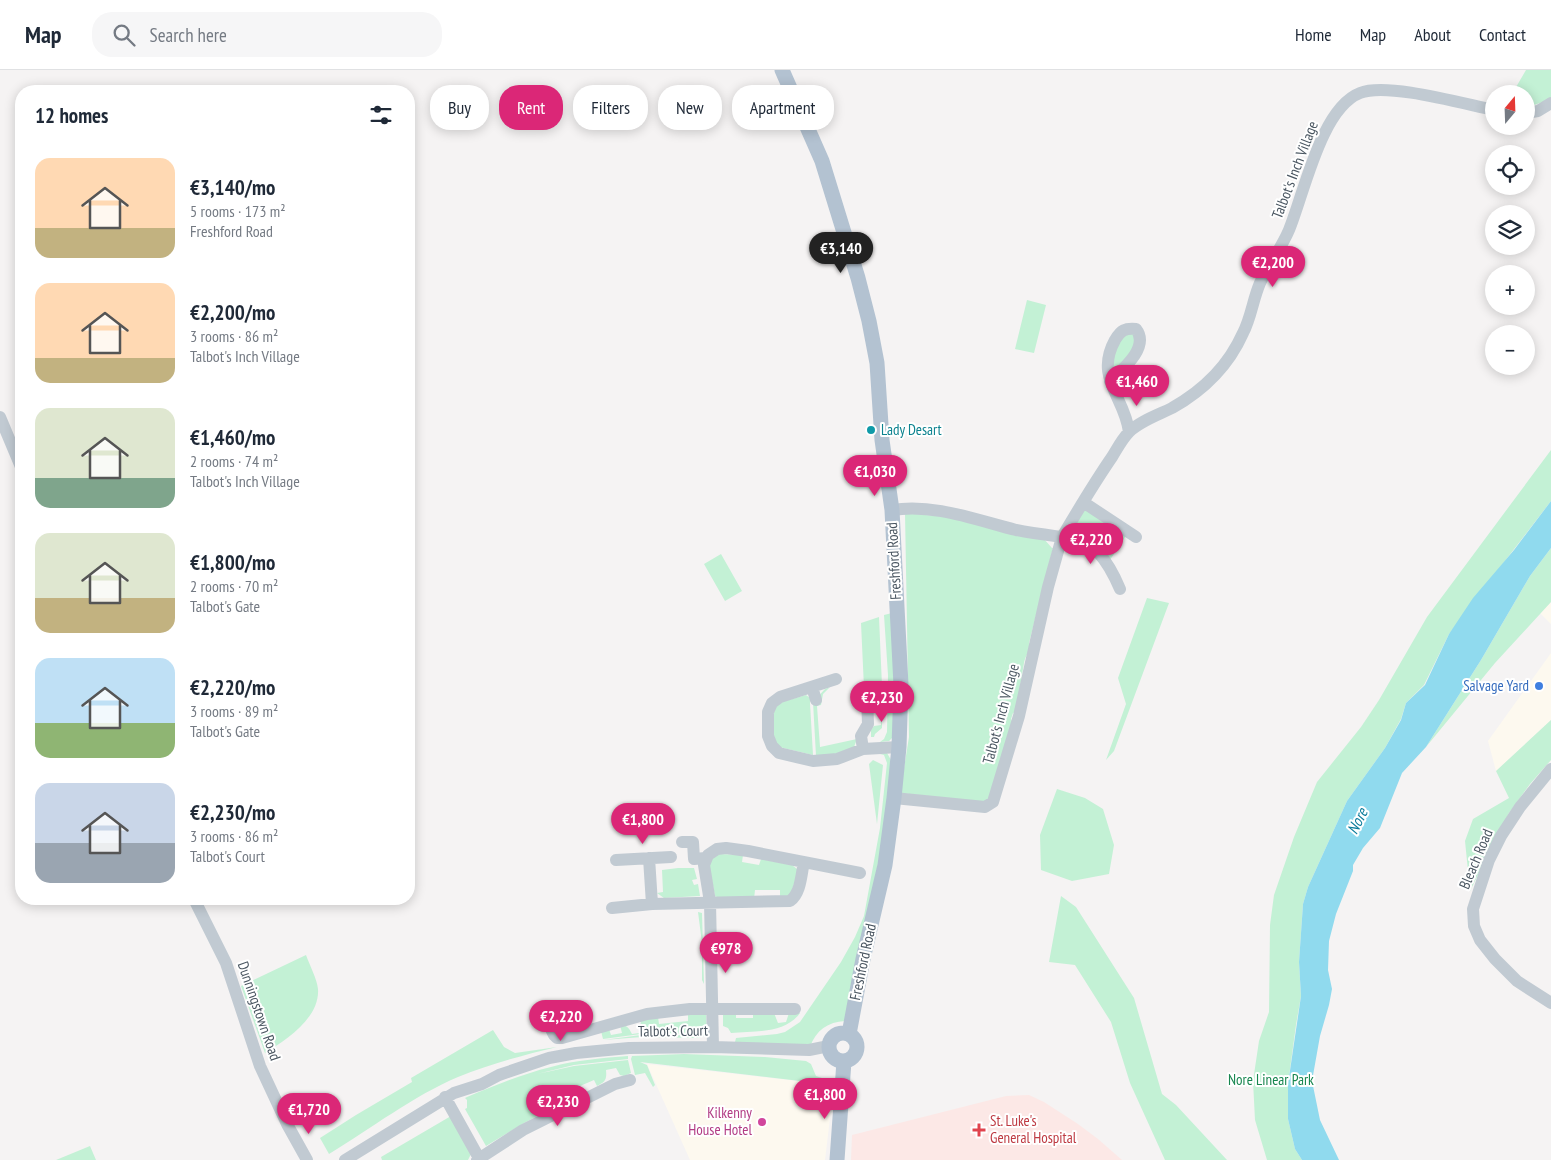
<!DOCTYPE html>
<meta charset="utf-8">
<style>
body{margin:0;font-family:"PT Sans Narrow",sans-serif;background:#f6f6f7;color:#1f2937;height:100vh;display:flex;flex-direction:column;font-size:19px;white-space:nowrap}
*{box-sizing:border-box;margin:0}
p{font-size:16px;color:#747a83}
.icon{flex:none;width:28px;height:28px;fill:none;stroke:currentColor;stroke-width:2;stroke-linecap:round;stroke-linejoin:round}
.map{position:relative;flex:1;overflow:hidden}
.drawer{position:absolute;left:15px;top:15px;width:400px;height:820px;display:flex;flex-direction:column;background:#fff;border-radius:20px;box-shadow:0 2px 12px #0003}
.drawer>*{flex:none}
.top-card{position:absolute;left:430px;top:15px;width:475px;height:45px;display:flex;gap:10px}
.needle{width:32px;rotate:19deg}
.buttons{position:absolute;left:1485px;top:15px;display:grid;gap:10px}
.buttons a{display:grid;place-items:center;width:50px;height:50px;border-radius:50%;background:#fff;box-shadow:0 2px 12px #0003;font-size:25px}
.price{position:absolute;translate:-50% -42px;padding:0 11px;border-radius:18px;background:#db2777;color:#fff;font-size:16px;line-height:32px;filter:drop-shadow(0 1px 2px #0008)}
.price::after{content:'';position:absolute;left:50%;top:30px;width:15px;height:11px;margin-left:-8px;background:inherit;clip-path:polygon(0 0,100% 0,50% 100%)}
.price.current{background:#222;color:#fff}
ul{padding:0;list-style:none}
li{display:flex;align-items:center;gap:15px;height:125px;padding:0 20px}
li span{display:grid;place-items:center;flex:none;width:140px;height:100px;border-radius:15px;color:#555}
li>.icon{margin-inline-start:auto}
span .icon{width:60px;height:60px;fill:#fffc;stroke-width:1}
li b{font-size:21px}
h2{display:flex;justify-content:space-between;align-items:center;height:60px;padding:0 20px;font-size:21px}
.chip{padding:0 18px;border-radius:20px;background:#fff;box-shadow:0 2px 12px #0003;font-size:18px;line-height:45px}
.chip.current{background:#db2777;color:#fff}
header{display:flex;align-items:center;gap:30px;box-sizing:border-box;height:70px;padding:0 25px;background:#fff;border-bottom:1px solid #e0e1e3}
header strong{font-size:24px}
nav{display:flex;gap:28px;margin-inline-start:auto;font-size:18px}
.search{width:350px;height:45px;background:#f6f6f7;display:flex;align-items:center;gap:12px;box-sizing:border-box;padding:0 18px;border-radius:20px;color:#747a83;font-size:19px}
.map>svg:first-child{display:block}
.commercial{fill:#fdf9ef}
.medical{fill:#fce8e6}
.green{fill:#c3f1d5}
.water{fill:#90daee}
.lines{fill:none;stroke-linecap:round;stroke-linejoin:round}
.minor{stroke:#c1cad2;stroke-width:12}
.major{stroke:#b3c2d1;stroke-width:15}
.culture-dot{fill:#0f9aa8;stroke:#fff;stroke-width:2}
.shop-dot{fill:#3f7fe0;stroke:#fff;stroke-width:2}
.hotel-dot{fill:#d1479c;stroke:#fff;stroke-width:2}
.health-dot{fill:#e0444e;stroke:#fff;stroke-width:2}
.labels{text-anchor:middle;stroke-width:4;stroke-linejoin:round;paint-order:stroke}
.street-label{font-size:15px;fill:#4a5661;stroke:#fff}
.culture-label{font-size:15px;fill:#0d838f;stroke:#fff;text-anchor:start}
.shop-label{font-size:15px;fill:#366cbe;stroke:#fff;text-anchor:end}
.park-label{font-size:15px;fill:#17864f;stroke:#fff}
.hotel-label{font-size:15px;fill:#b23c85;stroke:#fff;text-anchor:end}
.health-label{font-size:15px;fill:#be3a42;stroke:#fff;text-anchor:start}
.water-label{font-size:16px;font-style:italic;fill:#0c7c9b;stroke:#fff}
</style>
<header>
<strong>Map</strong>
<div class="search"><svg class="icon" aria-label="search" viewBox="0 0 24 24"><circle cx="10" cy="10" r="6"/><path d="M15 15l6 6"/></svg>Search here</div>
<nav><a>Home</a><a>Map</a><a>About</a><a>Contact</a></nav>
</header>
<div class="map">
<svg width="1551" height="1090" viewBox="0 0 1551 1090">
<rect width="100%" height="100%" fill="#f5f3f3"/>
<path class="commercial" d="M 1551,532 L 1551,554 L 1540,543 Z
M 1551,583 L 1551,650 L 1496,701 L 1488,671 Z
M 647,994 L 834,1015 L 825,1090 L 690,1090 Z"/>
<path class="medical" d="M 1029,1025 L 1044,1032 L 1078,1054 L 1098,1069 L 1122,1090 L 851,1090 L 852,1065 L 1006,1026 Z"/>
<path class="green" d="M 1526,0 L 1551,0 L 1551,29 L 1526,38 L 1526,24 L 1512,24 Z
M 1027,230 L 1046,235 L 1034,283 L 1015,279 Z
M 1134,262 L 1138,273 L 1113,305 L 1111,284 L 1121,264 Z
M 1551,380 L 1551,431 L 1449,564 L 1424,615 L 1406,633 L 1401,649 L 1385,678 L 1347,731 L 1308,817 L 1303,834 L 1299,892 L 1301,926 L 1296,955 L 1288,1014 L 1288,1049 L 1295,1079 L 1302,1090 L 1267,1090 L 1255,1050 L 1253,1011 L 1259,971 L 1269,942 L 1270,855 L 1274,825 L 1294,767 L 1317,712 L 1361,657 L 1379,630 L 1427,547 Z
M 1084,437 L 1127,464 L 1110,490 L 1070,464 Z
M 905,443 L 947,447 L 1044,469 L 1052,478 L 1053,478 L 1029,573 L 1031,575 C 1030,581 1025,586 1024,593 C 1021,609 1019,626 1016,642 L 1013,643 L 1011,649 L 1013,653 L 993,722 L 986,732 L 900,723 L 909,667 Z
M 1551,478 L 1551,532 L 1495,593 L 1426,677 L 1481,590 L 1530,506 Z
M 721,484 L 742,521 L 725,531 L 704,494 Z
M 1147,528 L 1169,533 L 1114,681 L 1106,690 L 1126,634 L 1118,608 Z
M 892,543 L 896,628 L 892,668 L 889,671 L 880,672 L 884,669 L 887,662 L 888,605 L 884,545 Z
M 879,547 L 882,616 L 882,658 L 875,664 L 874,667 L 871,667 L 871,660 L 874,656 L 881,655 L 879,624 L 872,624 L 872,618 L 864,618 L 861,553 Z
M 830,617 L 823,624 L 821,635 L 817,636 L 820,677 L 857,669 L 854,677 L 835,684 L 816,686 L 813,632 L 825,619 Z
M 806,625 L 810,628 L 810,633 L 813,685 L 779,677 C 771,665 770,646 778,633 Z
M 1551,650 L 1551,690 L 1530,714 L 1509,743 L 1470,821 L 1465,771 L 1473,749 L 1509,728 L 1496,701 Z
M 887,683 L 891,690 L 886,755 L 845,951 C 828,952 816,960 810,977 L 735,972 L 736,968 L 777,964 L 785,962 L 800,952 L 841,892 L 855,867 L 864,846 L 880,758 L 887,693 L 884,685 L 880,684 Z
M 873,690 L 883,695 L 877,754 L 869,694 Z
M 1057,719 L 1085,728 L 1103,739 L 1114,775 L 1109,804 L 1072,811 L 1041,800 L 1040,765 Z
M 719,784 L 743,785 L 742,792 L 759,795 L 761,789 L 792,795 L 797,799 L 798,802 L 790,826 L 780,827 L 780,820 L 755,820 L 754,829 L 721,829 L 715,826 L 709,795 L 710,789 Z
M 678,798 L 694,798 L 697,809 L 692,810 L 694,815 L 698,814 L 700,826 L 664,828 L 657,823 L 663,822 L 662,800 Z
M 1061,826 L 1076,837 L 1134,928 L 1162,1024 L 1176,1035 L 1227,1090 L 1165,1090 L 1130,1013 L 1111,952 L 1075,895 L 1049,892 Z
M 698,842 L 702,843 L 704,914 L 702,910 L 702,873 Z
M 306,885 C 310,896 317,909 318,919 C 320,948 286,970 265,983 L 241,916 Z
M 736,941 L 736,948 L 753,948 L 753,941 L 774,943 L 778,953 L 786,952 L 789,943 L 796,942 L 800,943 C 785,964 754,961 731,963 L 728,958 L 723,956 L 723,942 Z
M 688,943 L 706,944 L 707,962 L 704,966 L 698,968 L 642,967 L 603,970 L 641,965 L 699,965 L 703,963 L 705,956 L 702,956 L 695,964 L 641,964 L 603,969 L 601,961 L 609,959 L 611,965 L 622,963 L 620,955 C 627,955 629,958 632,964 L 639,963 L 641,951 L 658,947 L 659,954 L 688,951 Z
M 493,960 L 504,977 L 515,983 L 557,977 C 524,985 490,994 458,1007 C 415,1025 370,1059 329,1084 L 320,1068 L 356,1045 L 412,1012 L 411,1008 Z
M 684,984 L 765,987 L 806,991 L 811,994 L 816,1006 L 831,1011 L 834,1015 L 640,992 L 647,995 L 655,1015 L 653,1017 L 645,1003 L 635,1005 L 631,989 L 632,986 Z
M 628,986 L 628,989 L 574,995 L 537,1004 L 574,996 L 628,990 L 631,1003 L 624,1006 L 620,1005 L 616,998 L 606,1000 C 607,1010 605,1012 597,1016 L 594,1010 L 573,1019 L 576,1026 L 524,1053 L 486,1076 L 465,1039 L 467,1038 L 467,1030 L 465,1028 L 467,1027 C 494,1016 522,1004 551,997 C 576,990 603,988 628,986 Z
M 451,1046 L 471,1084 L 468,1090 L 382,1090 L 381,1087 Z
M 90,1076 L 96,1090 L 56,1090 Z"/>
<path class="water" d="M 1551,431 L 1551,478 L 1530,506 L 1481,590 L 1426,677 L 1402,703 L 1380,758 L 1363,778 L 1353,795 L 1353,801 L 1336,844 L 1329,871 L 1328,900 L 1332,919 L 1329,935 L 1320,966 L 1312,1011 L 1320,1050 L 1339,1090 L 1302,1090 L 1295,1079 L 1288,1049 L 1288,1014 L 1301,926 L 1299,892 L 1303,834 L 1308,817 L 1347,731 L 1385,678 L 1401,650 L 1406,633 L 1425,615 L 1449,564 L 1473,528 L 1514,480 Z"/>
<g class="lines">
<path class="minor" d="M 1526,43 L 1538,41 L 1551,33
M 1110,311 C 1123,299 1150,277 1136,259 C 1125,258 1121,260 1115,270 C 1094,308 1125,327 1129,362
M 0,347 L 21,397
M 1083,432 L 1136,467
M 892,440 C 933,433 976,450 1016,460 C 1031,463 1047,465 1062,467 L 1048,517 L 1019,646 L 993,732 L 985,737 L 894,728
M 1120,519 C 1109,493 1093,466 1062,467 C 1078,440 1094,413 1112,387 C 1117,379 1122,369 1129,362 C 1140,351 1158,345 1172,338 C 1204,320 1228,297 1243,263 C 1251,248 1253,229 1260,213 C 1268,195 1281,179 1289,160 C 1304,124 1321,38 1360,23 C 1387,12 1464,34 1494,40
M 836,609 L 780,627 L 772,633 L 768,642 L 768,666 L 772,676 L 779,683 L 813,691 L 837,689 L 863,679 L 899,677
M 812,617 L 816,630
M 863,679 L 861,666 L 868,654 L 867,627
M 1551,699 L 1520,737 L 1501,766 L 1489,790 L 1473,839 L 1474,856 L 1480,870 L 1495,889 L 1517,911 L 1551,933
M 682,772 L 693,772 L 694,789 L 706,788
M 649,788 L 652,834
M 616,790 L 671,787
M 194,829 L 226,893 L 260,996 L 287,1054 L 307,1090
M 612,838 L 652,834 L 790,831 C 801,823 801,805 804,792
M 543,943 L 554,965 L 557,968 L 562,968 L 647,944 L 690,939 L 795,939
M 713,977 L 710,832 L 704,795 L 708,785 L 717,779 L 726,778 L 748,781 L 860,803
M 445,1027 L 480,1090
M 345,1090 L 454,1023 L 482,1014 L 499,1005 L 549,988 L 576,983 L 629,978 L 713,977 L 809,980 L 829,976
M 477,1090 L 523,1060 L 615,1014 L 630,1010"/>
<path class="major" d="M 782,0 L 822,91 L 858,208 L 869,251 L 877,293 L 882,370 L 892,440 L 901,615 L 899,677 L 894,728 L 885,795 L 863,889 L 849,964
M829 977a14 14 0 1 1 28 0a14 14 0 1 1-28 0Z
M 837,1090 L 844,991"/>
</g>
<circle class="culture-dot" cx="871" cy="360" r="5"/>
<circle class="shop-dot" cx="1539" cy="616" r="5"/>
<circle class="hotel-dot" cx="762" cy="1052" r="5"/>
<path class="health-dot" d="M976.5 1052.5h5v5h5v5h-5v5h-5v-5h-5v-5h5z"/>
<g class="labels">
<g class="street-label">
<text transform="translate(1295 100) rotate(-69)" y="5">Talbot's Inch Village</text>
<text transform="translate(894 491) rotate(-93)" y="5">Freshford Road</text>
<text transform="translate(1001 644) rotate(-75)" y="5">Talbot's Inch Village</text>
<text transform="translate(1476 789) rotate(-67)" y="5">Bleach Road</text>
<text transform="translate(863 892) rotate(-78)" y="5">Freshford Road</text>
<text transform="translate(259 941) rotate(71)" y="5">Dunningstown Road</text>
<text transform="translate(673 961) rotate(-1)" y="5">Talbot's Court</text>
</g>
<g class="culture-label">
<text x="881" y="365">Lady Desart</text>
</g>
<g class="shop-label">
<text x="1529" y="621">Salvage Yard</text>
</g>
<g class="park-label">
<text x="1271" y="1015">Nore Linear Park</text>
</g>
<g class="hotel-label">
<text x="752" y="1048">Kilkenny<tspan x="752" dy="17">House Hotel</tspan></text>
</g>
<g class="health-label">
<text x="990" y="1056">St. Luke's<tspan x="990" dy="17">General Hospital</tspan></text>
</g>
<g class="water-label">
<text transform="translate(1357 751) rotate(-64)" y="6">Nore</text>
</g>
</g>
</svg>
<div class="buttons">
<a><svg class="needle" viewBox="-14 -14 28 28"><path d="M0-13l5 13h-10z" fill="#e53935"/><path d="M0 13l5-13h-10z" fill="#747a83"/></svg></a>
<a><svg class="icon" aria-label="locate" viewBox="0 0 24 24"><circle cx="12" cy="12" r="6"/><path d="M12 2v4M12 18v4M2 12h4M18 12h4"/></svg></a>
<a><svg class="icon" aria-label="layers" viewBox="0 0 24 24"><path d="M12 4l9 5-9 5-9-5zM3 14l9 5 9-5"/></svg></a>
<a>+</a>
<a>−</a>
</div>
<b class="price current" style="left:841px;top:204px">€3,140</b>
<b class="price" style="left:1273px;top:218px">€2,200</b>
<b class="price" style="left:1137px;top:337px">€1,460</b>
<b class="price" style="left:875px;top:427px">€1,030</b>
<b class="price" style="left:1091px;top:495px">€2,220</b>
<b class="price" style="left:882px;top:653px">€2,230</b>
<b class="price" style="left:643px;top:775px">€1,800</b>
<b class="price" style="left:726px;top:904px">€978</b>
<b class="price" style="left:561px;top:972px">€2,220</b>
<b class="price" style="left:825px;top:1050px">€1,800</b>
<b class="price" style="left:558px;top:1057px">€2,230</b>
<b class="price" style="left:309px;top:1065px">€1,720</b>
<div class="top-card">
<a class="chip">Buy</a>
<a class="chip current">Rent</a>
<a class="chip">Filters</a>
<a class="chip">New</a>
<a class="chip">Apartment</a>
</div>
<section class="drawer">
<h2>12 homes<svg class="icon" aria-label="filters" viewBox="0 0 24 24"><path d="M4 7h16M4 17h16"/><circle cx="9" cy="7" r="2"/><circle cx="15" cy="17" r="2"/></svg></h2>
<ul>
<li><span style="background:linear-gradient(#ffd9b3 70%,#c2b280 0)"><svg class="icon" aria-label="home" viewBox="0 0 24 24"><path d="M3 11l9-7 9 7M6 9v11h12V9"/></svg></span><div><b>€3,140/mo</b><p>5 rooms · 173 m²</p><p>Freshford Road</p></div></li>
<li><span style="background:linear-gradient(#ffd9b3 75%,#c2b280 0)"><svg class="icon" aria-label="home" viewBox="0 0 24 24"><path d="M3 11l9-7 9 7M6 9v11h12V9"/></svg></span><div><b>€2,200/mo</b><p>3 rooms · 86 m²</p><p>Talbot's Inch Village</p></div></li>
<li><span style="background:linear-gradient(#dfe7d0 70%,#7fa58c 0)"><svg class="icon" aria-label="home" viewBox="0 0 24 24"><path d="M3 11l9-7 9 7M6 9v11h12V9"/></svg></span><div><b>€1,460/mo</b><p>2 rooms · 74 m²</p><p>Talbot's Inch Village</p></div></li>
<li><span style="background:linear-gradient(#dfe7d0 65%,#c2b280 0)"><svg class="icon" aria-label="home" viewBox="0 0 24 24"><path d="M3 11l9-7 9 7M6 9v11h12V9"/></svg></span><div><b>€1,800/mo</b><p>2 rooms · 70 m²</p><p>Talbot's Gate</p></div></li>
<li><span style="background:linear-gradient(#bfe0f5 65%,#8fb573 0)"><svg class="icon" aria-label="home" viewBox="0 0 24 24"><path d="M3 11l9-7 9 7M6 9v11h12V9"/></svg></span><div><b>€2,220/mo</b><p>3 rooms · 89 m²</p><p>Talbot's Gate</p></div></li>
<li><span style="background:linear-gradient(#c9d6e8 60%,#9aa5b1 0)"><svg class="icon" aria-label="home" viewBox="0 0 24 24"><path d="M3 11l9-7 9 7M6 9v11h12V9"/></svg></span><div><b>€2,230/mo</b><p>3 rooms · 86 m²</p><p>Talbot's Court</p></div></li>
</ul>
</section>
</div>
